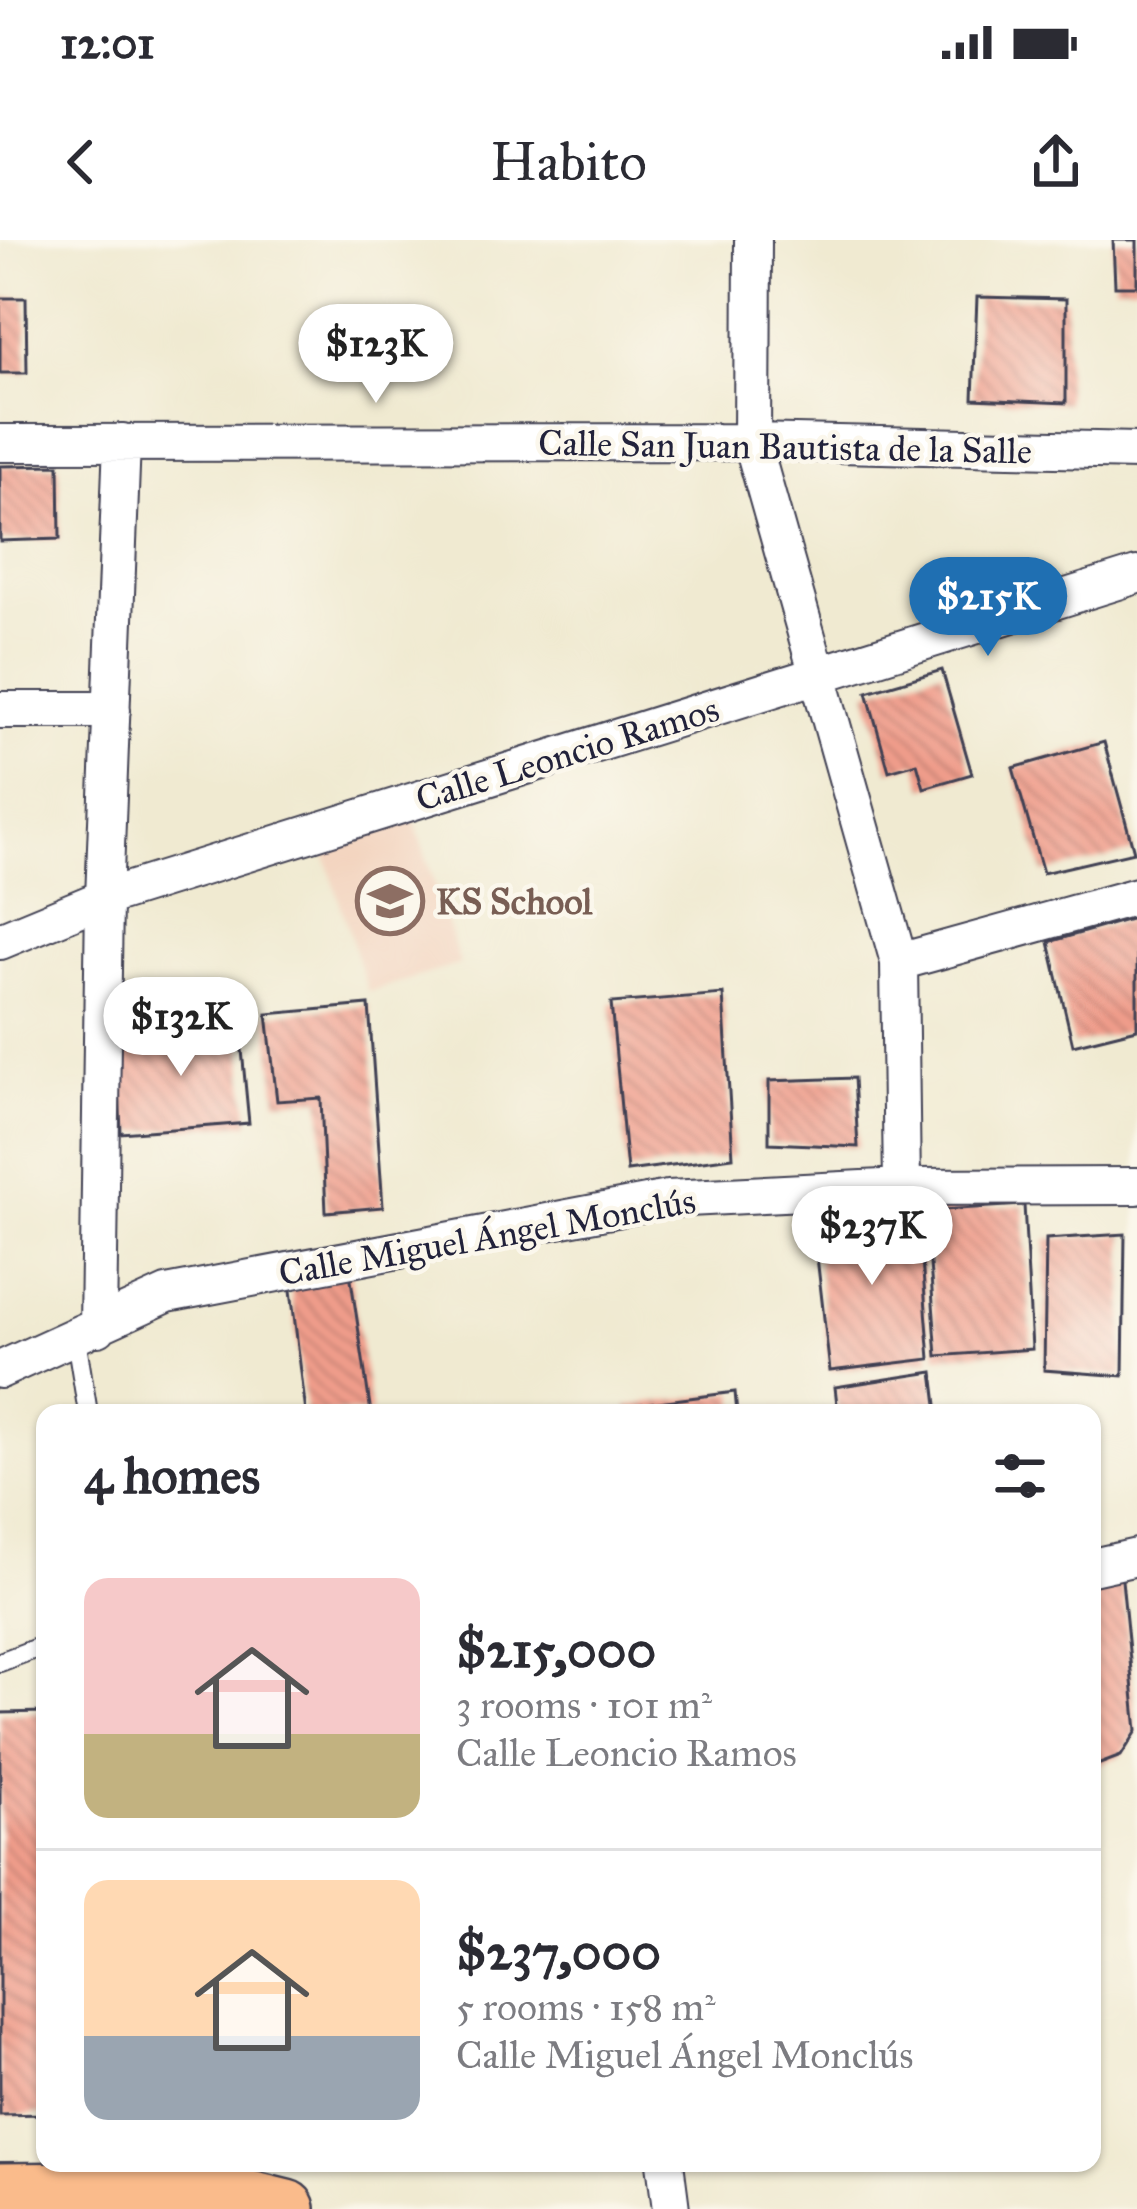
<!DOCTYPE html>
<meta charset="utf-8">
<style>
body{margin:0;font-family:"IM FELL Great Primer",serif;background:#f2f2f3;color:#2b2b33;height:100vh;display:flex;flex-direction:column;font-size:45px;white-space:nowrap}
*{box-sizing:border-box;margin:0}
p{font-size:39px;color:#7c7c81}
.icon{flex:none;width:66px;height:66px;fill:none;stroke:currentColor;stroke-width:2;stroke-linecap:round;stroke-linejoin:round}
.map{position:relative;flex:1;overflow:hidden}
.details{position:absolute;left:36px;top:1164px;width:1065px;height:768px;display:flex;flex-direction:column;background:#fff;border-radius:24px;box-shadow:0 3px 9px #0004}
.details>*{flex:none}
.price{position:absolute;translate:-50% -102px;padding:0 27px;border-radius:42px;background:#fff;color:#222;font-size:39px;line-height:78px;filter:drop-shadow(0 3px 6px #0008)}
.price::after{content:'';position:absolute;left:50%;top:72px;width:36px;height:27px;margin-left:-18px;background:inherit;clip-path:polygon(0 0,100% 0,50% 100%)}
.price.active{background:#1f6fb2;color:#fff}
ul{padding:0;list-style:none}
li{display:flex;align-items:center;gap:36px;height:300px;padding:0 48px}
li+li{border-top:3px solid #e1e1e2}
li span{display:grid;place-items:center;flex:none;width:336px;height:240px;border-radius:24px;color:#555}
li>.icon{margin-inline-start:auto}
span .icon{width:144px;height:144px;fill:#fffc;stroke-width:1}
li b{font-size:51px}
h2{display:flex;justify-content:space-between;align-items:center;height:144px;padding:0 48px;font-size:51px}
.status{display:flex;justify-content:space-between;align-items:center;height:84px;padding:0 60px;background:#fff;direction:ltr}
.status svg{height:33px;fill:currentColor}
header{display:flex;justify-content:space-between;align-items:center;height:156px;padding:0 48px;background:#fff;font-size:54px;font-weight:600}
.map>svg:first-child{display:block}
.built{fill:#f3d4bf}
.building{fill:url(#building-back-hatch)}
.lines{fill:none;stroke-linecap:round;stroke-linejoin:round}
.lane-casing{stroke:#414052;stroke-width:22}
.street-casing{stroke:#414052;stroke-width:40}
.primary-casing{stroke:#414052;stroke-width:62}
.lane{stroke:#fff;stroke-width:18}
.street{stroke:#fff;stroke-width:36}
.primary{stroke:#fabb8b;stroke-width:57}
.labels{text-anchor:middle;stroke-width:9;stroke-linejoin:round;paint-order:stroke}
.street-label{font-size:36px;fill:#22223b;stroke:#fbf7ec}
.education-label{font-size:36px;font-weight:bold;fill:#785e54;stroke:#fbf7ec;text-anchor:start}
</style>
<div class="status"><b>12:01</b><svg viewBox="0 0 49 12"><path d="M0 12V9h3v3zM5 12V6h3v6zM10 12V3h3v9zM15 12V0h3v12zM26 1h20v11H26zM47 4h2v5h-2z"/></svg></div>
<header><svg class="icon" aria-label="back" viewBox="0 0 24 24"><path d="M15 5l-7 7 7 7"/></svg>Habito<svg class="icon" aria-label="share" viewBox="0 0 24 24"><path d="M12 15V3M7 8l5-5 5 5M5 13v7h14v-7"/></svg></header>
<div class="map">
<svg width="1137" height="1969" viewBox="0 0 1137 1969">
<defs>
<pattern id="building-back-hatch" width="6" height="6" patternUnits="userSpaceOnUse" patternTransform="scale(3)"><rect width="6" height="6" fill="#f09d8b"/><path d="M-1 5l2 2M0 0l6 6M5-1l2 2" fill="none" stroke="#c28073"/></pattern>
</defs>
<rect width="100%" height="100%" fill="#fbf7ec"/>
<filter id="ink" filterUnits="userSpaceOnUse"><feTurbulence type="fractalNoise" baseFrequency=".00833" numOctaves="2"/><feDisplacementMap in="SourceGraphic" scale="24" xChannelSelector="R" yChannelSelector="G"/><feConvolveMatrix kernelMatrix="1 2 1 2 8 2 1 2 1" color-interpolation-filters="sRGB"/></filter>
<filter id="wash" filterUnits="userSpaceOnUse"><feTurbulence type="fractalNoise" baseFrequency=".004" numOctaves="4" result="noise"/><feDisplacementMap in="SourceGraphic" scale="48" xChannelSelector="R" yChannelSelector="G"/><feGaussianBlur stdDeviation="2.7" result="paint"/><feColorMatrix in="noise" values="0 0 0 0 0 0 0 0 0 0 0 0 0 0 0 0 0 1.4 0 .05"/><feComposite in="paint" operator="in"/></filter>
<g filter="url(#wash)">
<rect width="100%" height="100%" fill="#f0ead1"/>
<path class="built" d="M 411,570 L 460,724 L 368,752 L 320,599 Z"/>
<g id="blocks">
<path class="building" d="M 1113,0 L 1137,0 L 1137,46 L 1115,46 Z
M 977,57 L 1066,59 L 1066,163 L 973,159 Z
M 0,58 L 26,58 L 27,133 L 0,133 Z
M 59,225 L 60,299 L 0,301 L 0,226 Z
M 942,430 L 972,534 L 924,548 L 917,523 L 889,531 L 867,452 Z
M 1104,502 L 1134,612 L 1043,633 L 1013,528 Z
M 1137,677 L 1137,789 L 1073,805 L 1049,702 Z
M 723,754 L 733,917 L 627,931 L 611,763 Z
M 369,765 L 383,967 L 326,972 L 321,858 L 277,861 L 267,774 Z
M 240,789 L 249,883 L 121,893 L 117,790 Z
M 854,838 L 858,907 L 769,903 L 769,841 Z
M 1024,965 L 1032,1109 L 937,1116 L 926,971 Z
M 918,971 L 930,1119 L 830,1131 L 812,973 Z
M 1125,994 L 1123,1136 L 1044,1130 L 1046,999 Z
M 350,1033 L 371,1173 L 306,1173 L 290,1042 Z
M 933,1132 L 938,1173 L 838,1173 L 835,1147 Z
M 735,1152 L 737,1173 L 628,1173 L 628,1166 Z
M 1121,1330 L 1137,1491 L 1121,1516 L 1092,1527 L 1092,1338 Z
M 45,1472 L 45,1874 L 0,1875 L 0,1473 Z"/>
</g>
</g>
<g filter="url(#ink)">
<use href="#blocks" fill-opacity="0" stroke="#414052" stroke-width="3"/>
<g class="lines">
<g class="lane-casing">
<path id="lane" d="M 76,1099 L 88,1173
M 0,1422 L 45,1405"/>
</g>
<g class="street-casing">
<path id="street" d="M 753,0 L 752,202 L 899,722 L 902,947
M 0,203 L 752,202 L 1137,211
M 0,470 L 112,470
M 0,701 L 104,658 L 1137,335
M 899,722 L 1137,656
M 98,1088 L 104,658 L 122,202
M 0,1130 L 167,1054 L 668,959 L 902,947 L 1137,946
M 1092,1327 L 1137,1317
M 665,1923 L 671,1969"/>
</g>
<g class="primary-casing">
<path id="primary" d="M 0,1952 L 209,1950 L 286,1969"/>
</g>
<use href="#lane" class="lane"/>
<use href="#street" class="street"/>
<use href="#primary" class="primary"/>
</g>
</g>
<defs>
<g id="school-ring" transform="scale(3.45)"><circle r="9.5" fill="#fbf7ec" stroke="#8d6e63" stroke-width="1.5"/><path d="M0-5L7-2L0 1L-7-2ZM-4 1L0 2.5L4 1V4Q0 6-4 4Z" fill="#8d6e63"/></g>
</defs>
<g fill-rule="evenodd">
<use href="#school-ring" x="390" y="661"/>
</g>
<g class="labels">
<g class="street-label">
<text transform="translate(785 206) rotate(1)" y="13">Calle San Juan Bautista de la Salle</text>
<text transform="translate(567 513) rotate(-17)" y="13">Calle Leoncio Ramos</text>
<text transform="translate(487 996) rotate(-10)" y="13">Calle Miguel Ángel Monclús</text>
</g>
<g class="education-label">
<text x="436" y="674">KS School</text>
</g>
</g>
</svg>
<b class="price" style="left:376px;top:166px">$123K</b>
<b class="price active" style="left:988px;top:419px">$215K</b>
<b class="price" style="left:181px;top:839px">$132K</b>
<b class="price" style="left:872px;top:1048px">$237K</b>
<section class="details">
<h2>4 homes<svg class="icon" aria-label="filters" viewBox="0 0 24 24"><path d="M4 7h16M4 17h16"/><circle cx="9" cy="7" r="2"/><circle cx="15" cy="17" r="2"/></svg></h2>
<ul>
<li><span style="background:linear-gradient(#f6c9c9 65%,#c2b280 0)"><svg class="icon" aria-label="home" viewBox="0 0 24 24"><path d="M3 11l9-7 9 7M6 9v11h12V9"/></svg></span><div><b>$215,000</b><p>3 rooms · 101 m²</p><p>Calle Leoncio Ramos</p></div></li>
<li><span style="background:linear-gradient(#ffd9b3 65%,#9aa5b1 0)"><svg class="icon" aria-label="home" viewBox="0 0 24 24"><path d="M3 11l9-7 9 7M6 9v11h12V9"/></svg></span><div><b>$237,000</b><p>5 rooms · 158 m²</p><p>Calle Miguel Ángel Monclús</p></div></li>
</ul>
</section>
</div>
